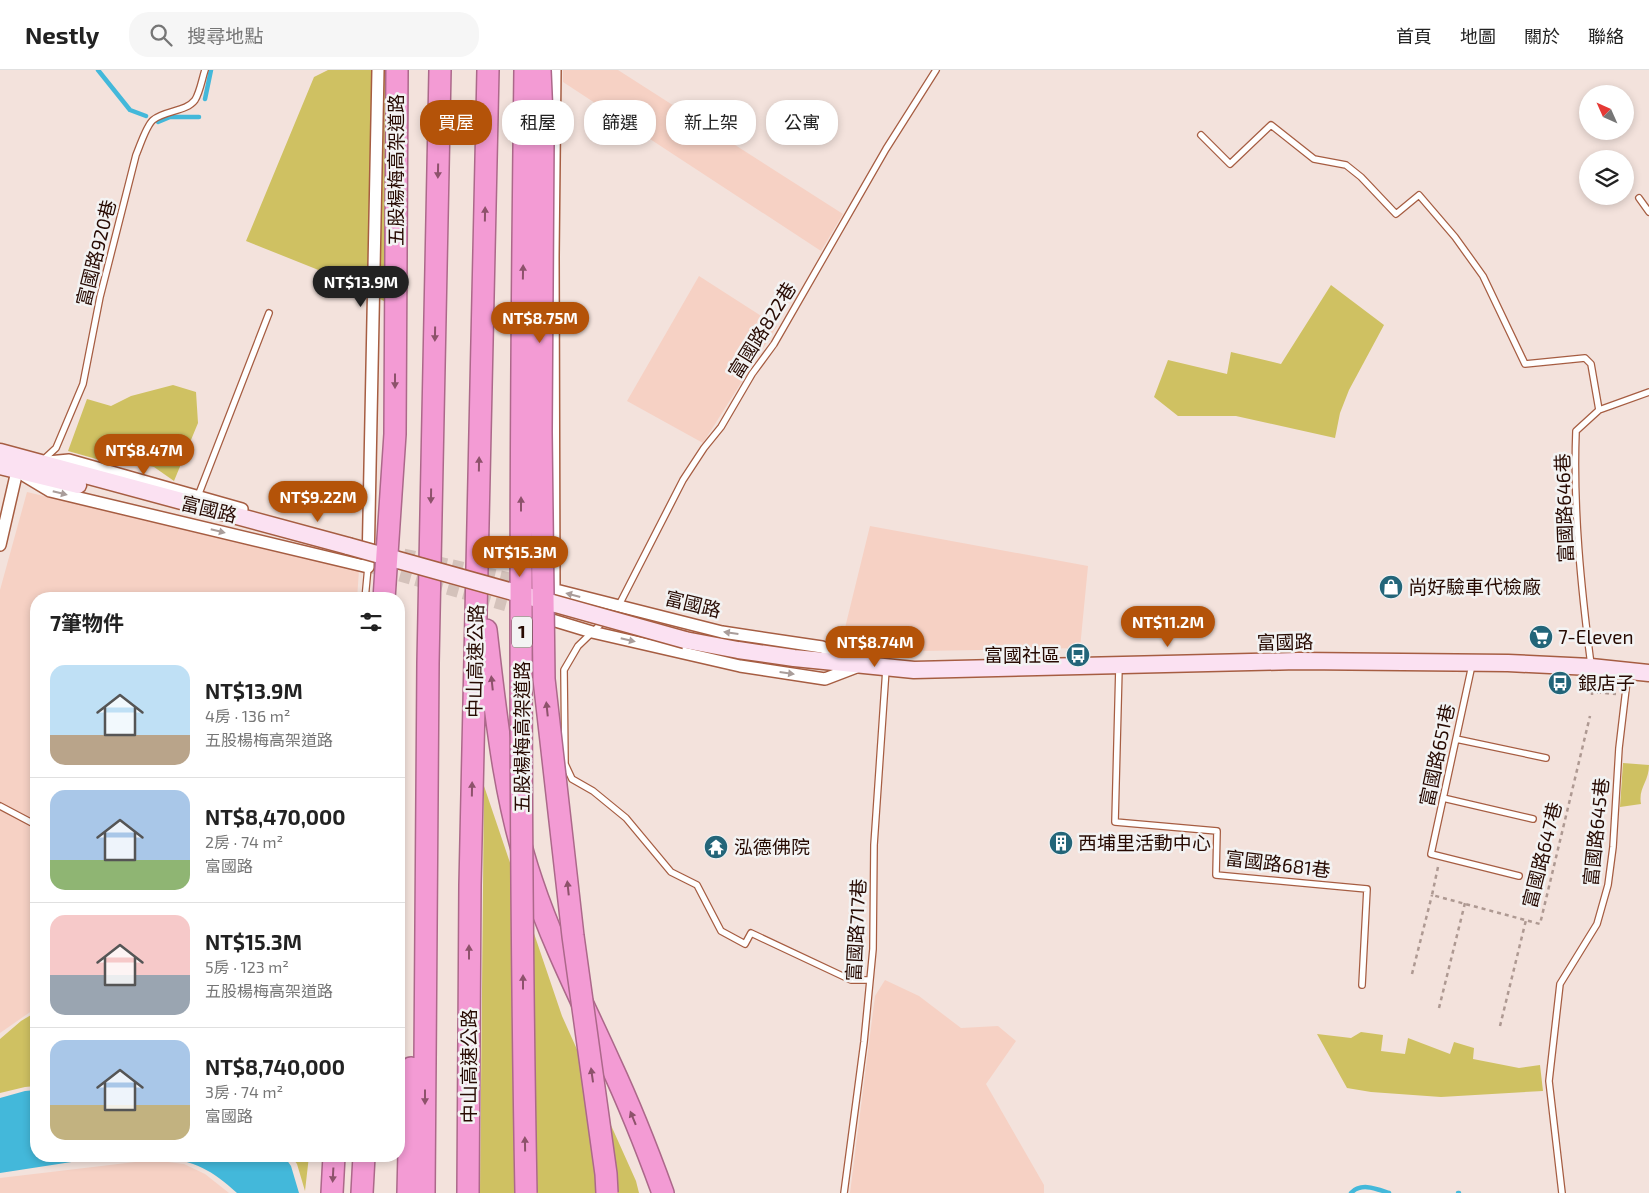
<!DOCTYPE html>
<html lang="zh-TW">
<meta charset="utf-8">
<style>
body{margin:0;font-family:"Exo 2","Noto Sans TC",sans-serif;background:#f6f6f6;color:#222;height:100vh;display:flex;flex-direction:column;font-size:19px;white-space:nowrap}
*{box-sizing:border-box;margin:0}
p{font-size:16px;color:#767676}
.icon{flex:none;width:28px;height:28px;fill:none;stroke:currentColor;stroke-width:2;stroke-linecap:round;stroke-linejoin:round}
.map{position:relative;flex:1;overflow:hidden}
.details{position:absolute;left:30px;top:522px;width:375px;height:570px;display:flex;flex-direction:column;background:#fff;border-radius:20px;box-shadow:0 2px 8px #0003}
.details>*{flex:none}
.top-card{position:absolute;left:420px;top:30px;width:475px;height:45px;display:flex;gap:10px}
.needle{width:32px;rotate:315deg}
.tools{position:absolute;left:1579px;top:15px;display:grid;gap:10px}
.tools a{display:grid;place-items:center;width:55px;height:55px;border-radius:50%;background:#fff;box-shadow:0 2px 8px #0003;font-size:25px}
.price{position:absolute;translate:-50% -42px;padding:0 11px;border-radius:18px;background:#b45309;color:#fff;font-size:16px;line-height:32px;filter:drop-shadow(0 1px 2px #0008)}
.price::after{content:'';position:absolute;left:50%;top:30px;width:15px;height:11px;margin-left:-8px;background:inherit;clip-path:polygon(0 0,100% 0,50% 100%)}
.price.selected{background:#222;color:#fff}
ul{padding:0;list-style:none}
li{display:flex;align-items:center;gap:15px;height:125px;padding:0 20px}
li+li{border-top:1px solid #e0e0e0}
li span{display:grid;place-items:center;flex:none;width:140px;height:100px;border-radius:15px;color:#555}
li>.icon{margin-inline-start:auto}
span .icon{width:60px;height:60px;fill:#fffc;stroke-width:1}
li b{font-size:21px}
h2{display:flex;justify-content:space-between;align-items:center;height:60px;padding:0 20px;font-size:21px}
.pill{padding:0 18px;border-radius:20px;background:#fff;box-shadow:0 2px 8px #0003;font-size:18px;line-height:45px}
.pill.selected{background:#b45309;color:#fff}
header{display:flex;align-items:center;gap:30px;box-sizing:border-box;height:70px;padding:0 25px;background:#fff;border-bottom:1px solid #e0e0e0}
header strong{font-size:24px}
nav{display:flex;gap:28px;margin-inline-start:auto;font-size:18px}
.search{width:350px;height:45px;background:#f6f6f6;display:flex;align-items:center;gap:12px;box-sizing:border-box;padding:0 18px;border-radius:20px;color:#767676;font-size:19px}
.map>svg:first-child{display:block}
.built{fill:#f6d1c4}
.green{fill:#cfc162}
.water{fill:#43b8da}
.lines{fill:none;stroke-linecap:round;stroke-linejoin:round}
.stream{stroke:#43b8da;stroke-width:4.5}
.street-tunnel{stroke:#d4c2bb;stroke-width:11;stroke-dasharray:11 5.5;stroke-linecap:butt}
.lane-casing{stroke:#a65d42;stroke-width:8}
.street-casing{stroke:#a65d42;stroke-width:14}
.secondary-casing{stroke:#a65d42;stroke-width:19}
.highway-casing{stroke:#ac688a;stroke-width:24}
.path{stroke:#ae9992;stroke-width:2.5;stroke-dasharray:4 4;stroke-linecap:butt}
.lane{stroke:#fff;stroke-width:5.5}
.street{stroke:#fff;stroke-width:11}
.secondary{stroke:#fbe1f2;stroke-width:16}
.highway{stroke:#f39bd4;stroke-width:21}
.secondary-bridge-casing{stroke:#a65d42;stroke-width:19;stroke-linecap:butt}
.highway-bridge-casing{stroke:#ac688a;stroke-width:24;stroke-linecap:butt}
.secondary-bridge{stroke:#fbe1f2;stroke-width:16}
.highway-bridge{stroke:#f39bd4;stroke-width:21}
.oneway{fill:#8d526b}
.oneway2{fill:#a99d9a}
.labels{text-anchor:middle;stroke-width:5;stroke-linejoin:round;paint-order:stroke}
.shield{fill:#f3f3f3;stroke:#64504a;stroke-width:1}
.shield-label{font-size:18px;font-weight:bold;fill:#270a02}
.street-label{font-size:19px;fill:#270a02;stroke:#f3f3f3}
.poi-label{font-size:19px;fill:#270a02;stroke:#f3f3f3;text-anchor:start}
</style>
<header>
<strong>Nestly</strong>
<div class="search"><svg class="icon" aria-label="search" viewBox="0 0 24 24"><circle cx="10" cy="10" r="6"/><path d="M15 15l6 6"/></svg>搜尋地點</div>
<nav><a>首頁</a><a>地圖</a><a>關於</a><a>聯絡</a></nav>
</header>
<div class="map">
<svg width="1649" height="1123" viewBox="0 0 1649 1123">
<rect width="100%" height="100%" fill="#f3e2dc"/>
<path class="built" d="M 563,0 L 618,0 L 843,144 L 821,181 L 563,12 Z
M 699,206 L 777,256 L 703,373 L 627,331 Z
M 27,422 L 289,485 L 359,500 L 357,529 L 36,529 L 36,938 L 0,963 L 0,520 Z
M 870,456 L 1088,496 L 1080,578 L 923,581 L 843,566 Z
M 885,910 L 919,926 L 961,958 L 998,956 L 1016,971 L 986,1014 L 1044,1115 L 1044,1123 L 850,1123 L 875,926 Z
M 152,1090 L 184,1094 L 205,1104 L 229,1123 L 0,1123 L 0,1108 Z"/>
<path class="green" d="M 328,0 L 408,0 L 407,237 L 389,234 L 356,215 L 246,171 L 314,7 Z
M 1331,215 L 1384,255 L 1349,320 L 1340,343 L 1335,368 L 1236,346 L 1178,346 L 1154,327 L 1168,290 L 1227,304 L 1231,282 L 1281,294 Z
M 173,315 L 196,322 L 198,353 L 174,411 L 154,397 L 135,393 L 119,380 L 107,392 L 68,381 L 87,329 L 111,336 L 131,326 Z
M 1623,693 L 1649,695 C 1649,712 1638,718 1641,734 L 1620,737 Z
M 484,716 L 562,946 L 636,1111 L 639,1123 L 480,1123 Z
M 36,942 L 36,1016 L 25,1017 L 0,1023 L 0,969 L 21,951 Z
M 1361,962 L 1383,965 L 1381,981 L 1405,984 L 1408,968 L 1450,984 L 1454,972 L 1474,978 L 1473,989 L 1519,998 L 1540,995 L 1543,1021 L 1441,1027 L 1371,1022 L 1347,1018 L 1317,964 L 1351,968 Z
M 291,1086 L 309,1086 L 305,1121 L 297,1094 Z"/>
<path class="water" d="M 36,1020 L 36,1086 L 124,1086 L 104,1087 L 0,1103 L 0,1028 L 25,1021 Z
M 161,1086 L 284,1086 L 291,1096 L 299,1123 L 237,1123 C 211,1099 195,1092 161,1086 Z"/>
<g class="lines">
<path class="stream" d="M 98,0 L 130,40 L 146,46
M 205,29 L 211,0
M 158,52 L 170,47 L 199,47
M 1351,1123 C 1361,1112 1377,1119 1389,1123
M 1458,1123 L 1459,1123"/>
<path class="street-tunnel" d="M 404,484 L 514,509
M 368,497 L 514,538"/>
<g class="lane-casing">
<path id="lane" d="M 1201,65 L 1230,94 L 1271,55 L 1314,89 L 1346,95 L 1361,107 L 1396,144 L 1419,125 L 1455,167 L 1483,206 L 1525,294 L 1585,288 L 1591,294 L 1599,340
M 1639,128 L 1649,142
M 43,390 L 56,378 L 83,314 L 100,227 L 136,85 C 140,76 146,56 153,50 C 165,40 186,42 195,30 C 200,22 202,9 205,0
M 198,426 L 269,243
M 365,529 L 368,497
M 618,537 L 683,410 L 704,378 L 721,357 L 752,304 L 774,274 L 886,79 L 936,0
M 604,551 L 578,576 L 564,600 L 565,694 L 572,709 L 593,721 L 626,748 L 671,802 L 697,815 L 721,861 L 745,874 L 751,863 L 851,910 L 869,910
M 1472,595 L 1431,784 L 1519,806
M 1591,595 C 1581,517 1573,439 1576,361 L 1599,340 L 1649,322
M 1119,597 L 1115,752 L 1217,761 L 1216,805 L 1367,819 L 1362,915
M 1456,669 L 1546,688
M 1443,728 L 1533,749
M 0,736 L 36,755
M 844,1123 L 864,972 L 873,879 L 874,775 L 886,599
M 1562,1123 L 1549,1011 L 1560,914 L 1597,854 L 1608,815 L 1613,777 L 1619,678 L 1628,602"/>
</g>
<g class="street-casing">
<path id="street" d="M 48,392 L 69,390 L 242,439
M 25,406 L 50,421 L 368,497 L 378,0
M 0,475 L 17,401
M 540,516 L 722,562 L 822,577 L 852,590
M 554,526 L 553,187 L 555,0
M 539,546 L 592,562 L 740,596 L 825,609 L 859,596"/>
</g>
<g class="secondary-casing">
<path id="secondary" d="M 0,382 L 348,476
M 0,396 L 78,415
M 685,570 L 738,580 L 794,588 L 914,600 L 1298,591 L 1508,593 L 1591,597 L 1649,603"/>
</g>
<g class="highway-casing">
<path id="highway" d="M 486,560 C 496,646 504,730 532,812 C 553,875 583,933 610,993 C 630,1036 647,1079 663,1123
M 332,1123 L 334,1086
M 362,1123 L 364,1086
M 408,1123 L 411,998
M 424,1123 L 428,593 L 440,0
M 468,1123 L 470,815 L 488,0"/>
</g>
<path class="path" d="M 1592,625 L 1592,622 L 1616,624
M 1438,797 L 1432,825 L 1540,854 L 1590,646
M 1412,904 L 1432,825
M 1439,938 L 1465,833
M 1500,956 L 1526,850"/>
<use href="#lane" class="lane"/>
<use href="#street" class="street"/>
<use href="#secondary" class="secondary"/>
<use href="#highway" class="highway"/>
<g class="secondary-bridge-casing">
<path id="secondary-bridge" d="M 348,476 L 685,570"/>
</g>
<g class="highway-bridge-casing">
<path id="highway-bridge" d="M 525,0 C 520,374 519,749 526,1123
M 540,0 L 543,70 L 541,362 L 544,609 L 573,866 L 606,1104 L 607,1123
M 384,529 L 395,364 L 397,0"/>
</g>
<use href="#secondary-bridge" class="secondary-bridge"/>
<use href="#highway-bridge" class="highway-bridge"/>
</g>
<defs><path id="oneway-solid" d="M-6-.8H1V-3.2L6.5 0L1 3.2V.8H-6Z" transform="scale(1.25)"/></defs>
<g class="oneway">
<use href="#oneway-solid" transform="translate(438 101) rotate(91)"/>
<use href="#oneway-solid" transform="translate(485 144) rotate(-89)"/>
<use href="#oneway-solid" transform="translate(523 202) rotate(-89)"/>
<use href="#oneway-solid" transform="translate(435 264) rotate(91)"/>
<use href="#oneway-solid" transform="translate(395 311) rotate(90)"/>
<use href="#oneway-solid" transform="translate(479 394) rotate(-89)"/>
<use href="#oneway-solid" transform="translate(431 426) rotate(91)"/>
<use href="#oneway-solid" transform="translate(521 434) rotate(-90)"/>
<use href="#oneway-solid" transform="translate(492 613) rotate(-96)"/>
<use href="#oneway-solid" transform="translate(547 639) rotate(-96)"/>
<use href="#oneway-solid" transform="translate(472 719) rotate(-89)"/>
<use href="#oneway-solid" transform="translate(568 818) rotate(-96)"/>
<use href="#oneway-solid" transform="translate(469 882) rotate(-90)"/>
<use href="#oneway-solid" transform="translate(523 912) rotate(-90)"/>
<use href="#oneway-solid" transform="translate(592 1005) rotate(-98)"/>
<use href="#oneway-solid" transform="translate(425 1027) rotate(90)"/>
<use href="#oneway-solid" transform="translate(633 1048) rotate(-112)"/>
<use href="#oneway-solid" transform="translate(525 1074) rotate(-91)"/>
<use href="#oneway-solid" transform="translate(333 1105) rotate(93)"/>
</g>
<g class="oneway2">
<use href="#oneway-solid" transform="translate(60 423) rotate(14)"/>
<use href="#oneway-solid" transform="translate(218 461) rotate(14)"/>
<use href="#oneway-solid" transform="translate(573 525) rotate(-165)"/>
<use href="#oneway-solid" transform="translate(731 563) rotate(-172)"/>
<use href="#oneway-solid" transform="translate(628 570) rotate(13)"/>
<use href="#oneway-solid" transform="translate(787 603) rotate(8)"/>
</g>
<defs>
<g id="shop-disc" transform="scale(1.25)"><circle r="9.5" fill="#236579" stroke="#f3f3f3"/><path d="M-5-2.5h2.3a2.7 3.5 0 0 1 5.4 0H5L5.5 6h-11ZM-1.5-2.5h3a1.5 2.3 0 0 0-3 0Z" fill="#fff"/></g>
<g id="supermarket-disc" transform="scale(1.25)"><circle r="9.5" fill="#236579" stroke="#f3f3f3"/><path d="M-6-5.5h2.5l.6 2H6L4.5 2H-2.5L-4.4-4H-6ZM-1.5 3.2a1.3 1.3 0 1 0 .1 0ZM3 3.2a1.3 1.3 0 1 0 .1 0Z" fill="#fff"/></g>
<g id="bus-disc" transform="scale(1.25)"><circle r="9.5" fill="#236579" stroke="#f3f3f3"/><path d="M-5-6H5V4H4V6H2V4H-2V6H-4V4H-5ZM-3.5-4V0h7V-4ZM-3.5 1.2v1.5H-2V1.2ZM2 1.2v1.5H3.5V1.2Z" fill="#fff"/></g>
<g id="building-disc" transform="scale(1.25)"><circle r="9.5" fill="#236579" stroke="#f3f3f3"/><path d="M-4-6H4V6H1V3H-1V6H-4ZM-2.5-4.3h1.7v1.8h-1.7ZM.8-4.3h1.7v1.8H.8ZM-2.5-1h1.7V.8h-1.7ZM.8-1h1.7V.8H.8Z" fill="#fff"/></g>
<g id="temple-disc" transform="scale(1.25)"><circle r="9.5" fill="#236579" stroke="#f3f3f3"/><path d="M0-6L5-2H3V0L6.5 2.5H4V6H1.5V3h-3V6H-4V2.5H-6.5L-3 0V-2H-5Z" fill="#fff"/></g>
</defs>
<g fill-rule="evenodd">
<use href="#shop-disc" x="1391" y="517"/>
<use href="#supermarket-disc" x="1541" y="567"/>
<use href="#bus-disc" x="1078" y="585"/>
<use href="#bus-disc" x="1560" y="613"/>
<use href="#building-disc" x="1061" y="773"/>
<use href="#temple-disc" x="716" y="777"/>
</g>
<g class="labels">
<rect class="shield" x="512" y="546.5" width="20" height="31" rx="4"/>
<g class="shield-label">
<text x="522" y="568">1</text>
</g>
<g class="street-label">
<text transform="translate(396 100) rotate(-90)" y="7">五股楊梅高架道路</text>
<text transform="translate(96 183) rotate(-76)" y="7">富國路920巷</text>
<text transform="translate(762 260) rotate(-58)" y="7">富國路822巷</text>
<text transform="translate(1564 438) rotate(-92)" y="7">富國路646巷</text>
<text transform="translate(209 439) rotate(14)" y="7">富國路</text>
<text transform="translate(693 534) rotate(14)" y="7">富國路</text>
<text transform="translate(1285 572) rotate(-1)" y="7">富國路</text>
<text transform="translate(475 591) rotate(-89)" y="7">中山高速公路</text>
<text transform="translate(522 667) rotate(-90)" y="7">五股楊梅高架道路</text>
<text transform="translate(1437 685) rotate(-78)" y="7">富國路651巷</text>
<text transform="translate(1596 762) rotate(-84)" y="7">富國路645巷</text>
<text transform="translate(1542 785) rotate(-76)" y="7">富國路647巷</text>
<text transform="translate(1278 794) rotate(7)" y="7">富國路681巷</text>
<text transform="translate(856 860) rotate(-87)" y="7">富國路717巷</text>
<text transform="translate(469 996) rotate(-90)" y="7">中山高速公路</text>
</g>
<g class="poi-label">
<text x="1408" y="524">尚好驗車代檢廠</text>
<text x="1558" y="574">7-Eleven</text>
<text x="1060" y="592" text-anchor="end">富國社區</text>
<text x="1578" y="620">銀店子</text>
<text x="1078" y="780">西埔里活動中心</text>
<text x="734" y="784">泓德佛院</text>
</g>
</g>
</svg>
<div class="tools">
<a><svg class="needle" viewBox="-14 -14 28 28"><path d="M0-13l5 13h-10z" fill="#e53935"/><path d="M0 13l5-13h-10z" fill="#767676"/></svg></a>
<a><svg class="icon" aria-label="layers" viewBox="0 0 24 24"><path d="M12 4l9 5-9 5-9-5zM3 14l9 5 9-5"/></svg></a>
</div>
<b class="price selected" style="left:361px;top:238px">NT$13.9M</b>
<b class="price" style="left:540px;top:274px">NT$8.75M</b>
<b class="price" style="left:144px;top:406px">NT$8.47M</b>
<b class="price" style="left:318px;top:453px">NT$9.22M</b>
<b class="price" style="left:520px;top:508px">NT$15.3M</b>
<b class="price" style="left:1168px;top:578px">NT$11.2M</b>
<b class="price" style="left:875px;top:598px">NT$8.74M</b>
<div class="top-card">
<a class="pill selected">買屋</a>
<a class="pill">租屋</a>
<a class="pill">篩選</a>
<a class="pill">新上架</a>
<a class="pill">公寓</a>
</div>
<section class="details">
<h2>7筆物件<svg class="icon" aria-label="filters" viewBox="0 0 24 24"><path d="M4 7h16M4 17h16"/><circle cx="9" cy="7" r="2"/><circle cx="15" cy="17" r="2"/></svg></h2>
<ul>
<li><span style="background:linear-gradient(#bfe0f5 70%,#b9a48a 0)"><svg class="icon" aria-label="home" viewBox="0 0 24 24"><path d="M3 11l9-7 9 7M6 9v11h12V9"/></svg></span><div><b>NT$13.9M</b><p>4房 · 136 m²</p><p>五股楊梅高架道路</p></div></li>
<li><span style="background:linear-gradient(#a9c7e8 70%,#8fb573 0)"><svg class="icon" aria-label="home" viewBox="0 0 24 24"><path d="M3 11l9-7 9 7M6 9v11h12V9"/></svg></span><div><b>NT$8,470,000</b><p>2房 · 74 m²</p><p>富國路</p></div></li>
<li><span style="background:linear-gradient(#f6c9c9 60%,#9aa5b1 0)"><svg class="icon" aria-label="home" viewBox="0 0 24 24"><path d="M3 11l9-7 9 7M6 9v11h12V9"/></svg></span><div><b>NT$15.3M</b><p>5房 · 123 m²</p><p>五股楊梅高架道路</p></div></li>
<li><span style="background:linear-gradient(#a9c7e8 65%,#c2b280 0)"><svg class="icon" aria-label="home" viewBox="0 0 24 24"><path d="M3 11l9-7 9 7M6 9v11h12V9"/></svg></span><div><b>NT$8,740,000</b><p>3房 · 74 m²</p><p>富國路</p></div></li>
</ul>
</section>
</div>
